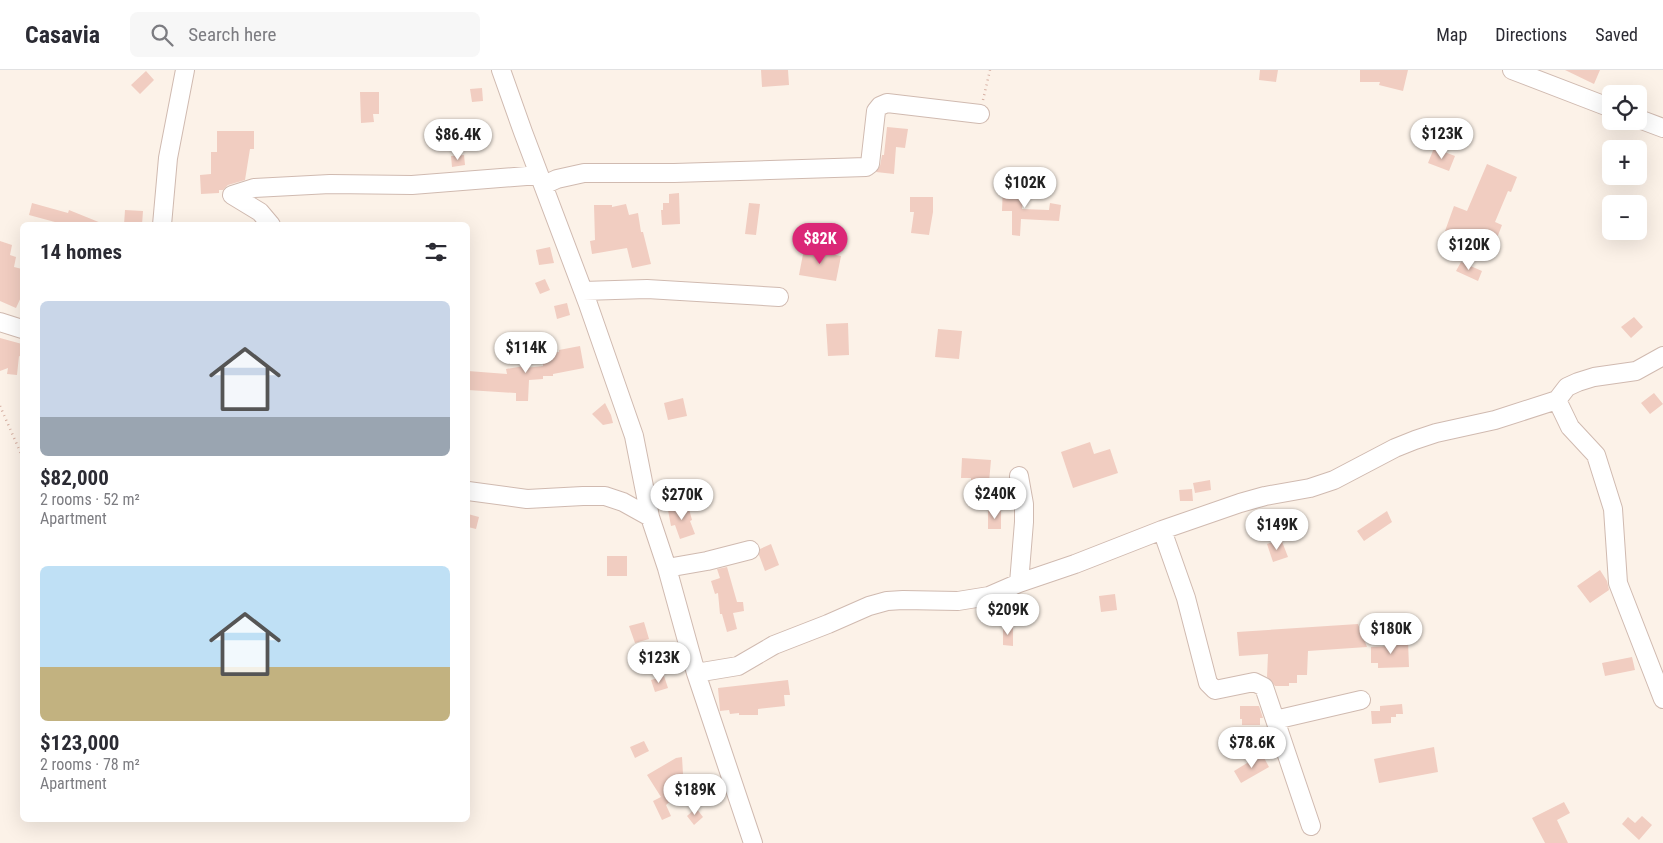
<!DOCTYPE html>
<meta charset="utf-8">
<style>
body{margin:0;font-family:"Roboto Condensed",sans-serif;background:#f7f7f7;color:#2b2b33;height:100vh;display:flex;flex-direction:column;font-size:19px;white-space:nowrap}
*{box-sizing:border-box;margin:0}
p{font-size:16px;color:#7c7c81}
.icon{flex:none;width:28px;height:28px;fill:none;stroke:currentColor;stroke-width:2;stroke-linecap:round;stroke-linejoin:round}
.map{position:relative;flex:1;overflow:hidden}
.panel{position:absolute;left:20px;top:152px;width:450px;height:600px;display:flex;flex-direction:column;background:#fff;border-radius:8px;box-shadow:0 5px 20px #0002}
.panel>*{flex:none}
.tools{position:absolute;left:1602px;top:15px;display:grid;gap:10px}
.tools a{display:grid;place-items:center;width:45px;height:45px;border-radius:8px;background:#fff;box-shadow:0 5px 20px #0002;font-size:25px}
.price{position:absolute;translate:-50% -42px;padding:0 11px;border-radius:18px;background:#fff;color:#222;font-size:16px;line-height:32px;filter:drop-shadow(0 1px 2px #0008)}
.price::after{content:'';position:absolute;left:50%;top:30px;width:15px;height:11px;margin-left:-8px;background:inherit;clip-path:polygon(0 0,100% 0,50% 100%)}
.price.selected{background:#db2777;color:#fff}
ul{padding:0;list-style:none}
li{display:grid;align-content:center;gap:10px;height:265px;padding:0 20px}
li span{display:grid;place-items:center;height:155px;border-radius:8px;color:#555}
li>.icon{margin-inline-start:auto}
span .icon{width:90px;height:90px;fill:#fffc;stroke-width:1}
li b{font-size:21px}
h2{display:flex;justify-content:space-between;align-items:center;height:60px;padding:0 20px;font-size:21px}
header{display:flex;align-items:center;gap:30px;box-sizing:border-box;height:70px;padding:0 25px;background:#fff;border-bottom:1px solid #e1e1e2}
header strong{font-size:24px}
nav{display:flex;gap:28px;margin-inline-start:auto;font-size:18px}
.search{width:350px;height:45px;background:#f7f7f7;display:flex;align-items:center;gap:12px;box-sizing:border-box;padding:0 18px;border-radius:8px;color:#7c7c81;font-size:19px}
.map>svg:first-child{display:block}
.building{fill:#f1cdc1}
.lines{fill:none;stroke-linecap:round;stroke-linejoin:round}
.minor-casing{stroke:#d0bab0;stroke-width:20}
.path{stroke:#d6b0a3;stroke-width:2.5;stroke-dasharray:1 4;stroke-linecap:butt}
.minor{stroke:#fff;stroke-width:18}
</style>
<header>
<strong>Casavia</strong>
<div class="search"><svg class="icon" aria-label="search" viewBox="0 0 24 24"><circle cx="10" cy="10" r="6"/><path d="M15 15l6 6"/></svg>Search here</div>
<nav><a>Map</a><a>Directions</a><a>Saved</a></nav>
</header>
<div class="map">
<svg width="1663" height="773" viewBox="0 0 1663 773">
<rect width="100%" height="100%" fill="#fcf2e8"/>
<path class="building" d="M 761,0 L 788,0 L 789,15 L 762,17 Z
M 1260,0 L 1278,0 L 1276,12 L 1259,10 Z
M 1360,0 L 1408,0 L 1403,21 L 1379,15 L 1380,12 L 1360,12 Z
M 1565,0 L 1600,0 L 1594,14 Z
M 146,1 L 154,10 L 140,24 L 131,15 Z
M 482,18 L 483,31 L 472,32 L 470,19 Z
M 360,22 L 379,22 L 379,44 L 373,44 L 374,52 L 361,53 Z
M 887,57 L 908,59 L 905,78 L 896,77 L 894,104 L 876,102 L 880,96 L 882,85 L 884,85 Z
M 217,61 L 254,61 L 254,79 L 250,79 L 245,110 L 228,115 L 223,120 L 219,120 L 219,123 L 201,124 L 200,105 L 211,104 L 211,82 L 217,82 Z
M 1434,78 L 1455,86 L 1449,101 L 1428,93 Z
M 464,85 L 465,95 L 452,97 L 451,86 Z
M 1487,94 L 1517,107 L 1511,122 L 1508,121 L 1495,152 L 1502,155 L 1497,168 L 1494,166 L 1489,178 L 1445,161 L 1454,136 L 1467,141 Z
M 1003,114 L 1023,116 L 1022,139 L 1049,140 L 1050,133 L 1061,135 L 1059,151 L 1021,149 L 1020,166 L 1012,165 L 1012,141 L 1002,141 Z
M 679,123 L 680,154 L 662,155 L 661,140 L 663,140 L 663,133 L 669,133 L 669,124 Z
M 910,127 L 933,127 L 933,142 L 929,165 L 911,163 L 914,142 L 910,142 Z
M 32,133 L 68,143 L 69,140 L 106,155 L 66,155 L 29,145 Z
M 749,133 L 760,134 L 756,165 L 745,164 Z
M 626,134 L 629,145 L 638,143 L 641,162 L 643,162 L 651,194 L 632,198 L 627,178 L 592,184 L 590,171 L 595,170 L 594,135 L 612,135 L 612,137 Z
M 125,140 L 143,141 L 142,155 L 124,155 Z
M 0,171 L 12,175 L 10,185 L 16,187 L 14,197 L 22,199 L 22,225 L 16,238 L 0,231 Z
M 550,177 L 554,193 L 539,195 L 536,180 Z
M 804,179 L 841,186 L 836,211 L 799,205 Z
M 1461,192 L 1482,201 L 1478,211 L 1456,201 Z
M 545,209 L 550,220 L 540,224 L 535,213 Z
M 567,233 L 570,245 L 557,249 L 554,236 Z
M 1634,247 L 1643,257 L 1631,268 L 1621,257 Z
M 848,253 L 849,285 L 828,286 L 826,254 Z
M 938,259 L 962,261 L 959,289 L 935,287 Z
M 0,268 L 22,274 L 22,287 L 19,286 L 17,305 L 7,304 L 8,298 L 0,301 Z
M 580,276 L 584,298 L 553,304 L 553,306 L 543,306 L 543,309 L 529,310 L 528,331 L 516,331 L 516,323 L 468,320 L 468,301 L 507,304 L 506,299 L 524,296 L 525,298 L 543,296 L 543,283 L 559,282 L 559,280 Z
M 1654,323 L 1663,334 L 1650,344 L 1641,333 Z
M 683,328 L 687,346 L 668,350 L 664,333 Z
M 605,333 L 611,345 L 613,353 L 603,355 L 592,344 Z
M 1090,372 L 1094,384 L 1110,379 L 1118,403 L 1073,418 L 1061,382 Z
M 962,388 L 991,390 L 989,412 L 971,411 L 971,408 L 961,408 Z
M 1210,410 L 1211,420 L 1195,423 L 1193,413 Z
M 1192,419 L 1193,431 L 1180,431 L 1179,420 Z
M 688,435 L 692,450 L 690,451 L 695,464 L 680,469 L 675,455 L 671,456 L 668,440 Z
M 988,441 L 1001,441 L 1001,459 L 988,459 Z
M 1387,441 L 1392,452 L 1364,471 L 1357,461 Z
M 468,444 L 479,447 L 476,459 L 468,457 Z
M 1281,469 L 1288,487 L 1273,492 L 1267,474 Z
M 771,474 L 779,495 L 765,501 L 759,485 L 760,479 Z
M 607,486 L 627,486 L 627,506 L 607,506 Z
M 727,497 L 737,532 L 743,532 L 744,541 L 733,543 L 737,559 L 727,562 L 722,544 L 720,544 L 718,523 L 715,524 L 711,511 L 720,508 L 717,499 Z
M 1600,500 L 1607,511 L 1609,520 L 1590,533 L 1577,516 Z
M 1115,524 L 1117,540 L 1101,542 L 1099,526 Z
M 644,552 L 649,569 L 635,573 L 629,556 Z
M 1358,554 L 1367,577 L 1308,581 L 1307,605 L 1297,605 L 1297,613 L 1289,613 L 1289,616 L 1275,616 L 1267,607 L 1268,584 L 1239,586 L 1237,562 Z
M 1003,556 L 1013,556 L 1013,576 L 1003,575 Z
M 1402,570 L 1408,571 L 1409,597 L 1378,598 L 1378,593 L 1371,593 L 1371,577 L 1388,576 L 1388,574 L 1391,574 L 1391,571 Z
M 1632,587 L 1635,600 L 1605,606 L 1602,593 Z
M 664,606 L 668,618 L 655,622 L 651,610 Z
M 788,610 L 790,625 L 784,625 L 785,636 L 758,639 L 758,645 L 739,645 L 739,643 L 730,644 L 729,640 L 720,641 L 718,618 Z
M 1402,634 L 1403,644 L 1396,644 L 1396,647 L 1391,647 L 1391,653 L 1372,654 L 1371,641 L 1380,641 L 1380,636 Z
M 1240,636 L 1259,636 L 1263,648 L 1260,648 L 1260,655 L 1242,655 L 1242,649 L 1240,649 Z
M 644,671 L 649,681 L 635,688 L 630,677 Z
M 1434,677 L 1438,702 L 1379,713 L 1374,689 Z
M 1262,684 L 1269,697 L 1241,713 L 1234,701 Z
M 682,687 L 683,704 L 670,711 L 677,719 L 684,716 L 685,718 L 666,735 L 671,746 L 662,750 L 653,731 L 661,727 L 647,705 L 676,688 Z
M 1564,732 L 1570,743 L 1557,750 L 1568,773 L 1545,773 L 1532,748 Z
M 696,738 L 703,747 L 694,755 L 687,746 Z
M 1642,746 L 1652,755 L 1639,770 L 1622,754 L 1628,747 L 1635,753 Z"/>
<g class="lines">
<g class="minor-casing">
<path id="minor" d="M 501,0 L 523,62 L 588,234 L 634,366 L 650,447
M 1512,0 L 1611,38
M 1639,49 L 1663,58
M 544,115 L 557,109 L 584,103 L 674,103 L 866,97 L 870,94 L 876,41 L 880,36 L 887,33 L 980,44
M 162,155 L 168,88 L 185,0
M 271,155 L 260,142 L 232,125 L 254,118 L 330,114 L 412,115 L 539,105
M 583,221 L 647,219 L 779,227
M 0,252 L 22,259
M 1557,330 L 1570,357 L 1596,385 L 1613,439 L 1618,513 L 1663,629
M 1019,406 L 1024,434 L 1024,452 L 1019,513
M 468,421 L 527,429 L 583,426 L 605,426 L 623,432 L 650,447 L 667,498 L 696,603 L 753,773
M 1162,460 L 1186,528 L 1208,613 L 1215,620 L 1254,612 L 1264,617 L 1311,756
M 667,498 L 707,491 L 750,480
M 696,603 L 738,596 L 774,575 L 828,554 L 869,536 L 887,531 L 903,530 L 958,531 L 989,526 L 1019,513 L 1075,494 L 1162,460 L 1240,433 L 1265,426 L 1310,418 L 1334,410 L 1395,378 L 1415,370 L 1436,363 L 1495,350 L 1557,330 L 1567,317 L 1578,312 L 1594,307 L 1636,301 L 1663,286
M 1275,650 L 1361,630"/>
</g>
<path class="path" d="M 983,30 L 990,0
M 0,336 L 22,386"/>
<use href="#minor" class="minor"/>
</g>
</svg>
<div class="tools">
<a><svg class="icon" aria-label="locate" viewBox="0 0 24 24"><circle cx="12" cy="12" r="6"/><path d="M12 2v4M12 18v4M2 12h4M18 12h4"/></svg></a>
<a>+</a>
<a>−</a>
</div>
<b class="price" style="left:1442px;top:90px">$123K</b>
<b class="price" style="left:458px;top:91px">$86.4K</b>
<b class="price" style="left:1025px;top:139px">$102K</b>
<b class="price selected" style="left:820px;top:195px">$82K</b>
<b class="price" style="left:1469px;top:201px">$120K</b>
<b class="price" style="left:526px;top:304px">$114K</b>
<b class="price" style="left:995px;top:450px">$240K</b>
<b class="price" style="left:682px;top:451px">$270K</b>
<b class="price" style="left:1277px;top:481px">$149K</b>
<b class="price" style="left:1008px;top:566px">$209K</b>
<b class="price" style="left:1391px;top:585px">$180K</b>
<b class="price" style="left:659px;top:614px">$123K</b>
<b class="price" style="left:1252px;top:699px">$78.6K</b>
<b class="price" style="left:695px;top:746px">$189K</b>
<section class="panel">
<h2>14 homes<svg class="icon" aria-label="filters" viewBox="0 0 24 24"><path d="M4 7h16M4 17h16"/><circle cx="9" cy="7" r="2"/><circle cx="15" cy="17" r="2"/></svg></h2>
<ul>
<li><span style="background:linear-gradient(#c9d6e8 75%,#9aa5b1 0)"><svg class="icon" aria-label="home" viewBox="0 0 24 24"><path d="M3 11l9-7 9 7M6 9v11h12V9"/></svg></span><div><b>$82,000</b><p>2 rooms · 52 m²</p><p>Apartment</p></div></li>
<li><span style="background:linear-gradient(#bfe0f5 65%,#c2b280 0)"><svg class="icon" aria-label="home" viewBox="0 0 24 24"><path d="M3 11l9-7 9 7M6 9v11h12V9"/></svg></span><div><b>$123,000</b><p>2 rooms · 78 m²</p><p>Apartment</p></div></li>
</ul>
</section>
</div>
